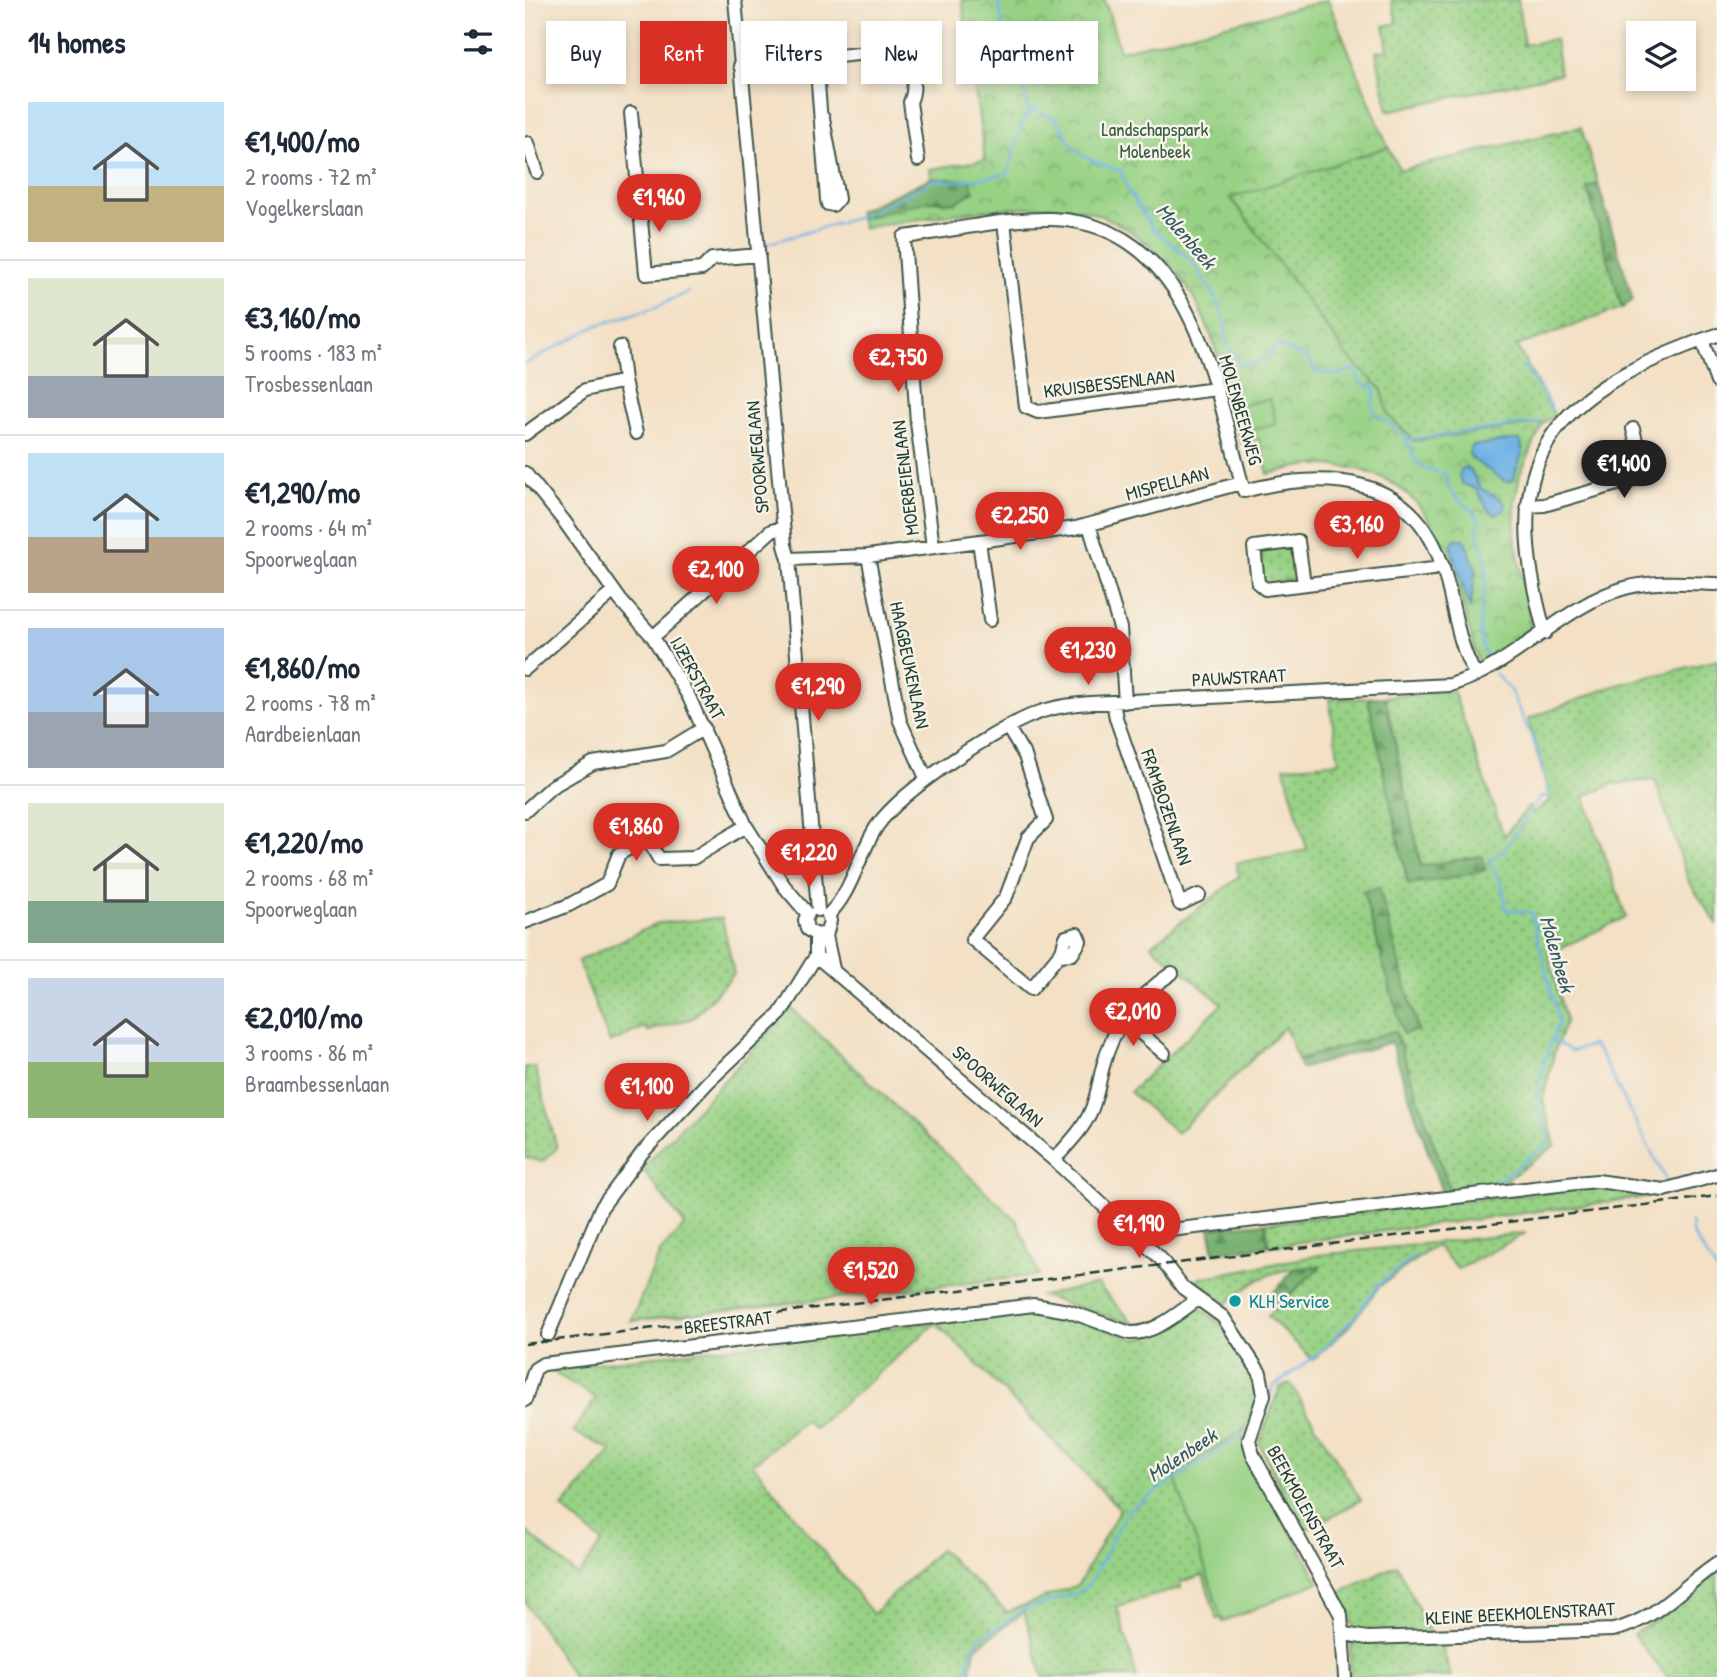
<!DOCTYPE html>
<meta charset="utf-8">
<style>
body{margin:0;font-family:"Patrick Hand",sans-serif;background:#f6f6f7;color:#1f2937;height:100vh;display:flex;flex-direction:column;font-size:26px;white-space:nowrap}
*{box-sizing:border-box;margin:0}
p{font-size:23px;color:#747a83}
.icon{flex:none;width:38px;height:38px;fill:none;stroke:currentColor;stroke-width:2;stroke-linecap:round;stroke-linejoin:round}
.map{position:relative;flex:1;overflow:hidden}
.sheet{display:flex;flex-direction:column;background:#fff;width:525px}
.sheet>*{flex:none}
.top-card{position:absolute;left:21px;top:21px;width:665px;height:63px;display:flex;gap:14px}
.tools{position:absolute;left:1101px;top:21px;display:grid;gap:14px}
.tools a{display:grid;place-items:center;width:70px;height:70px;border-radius:0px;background:#fff;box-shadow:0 4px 10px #0003;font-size:35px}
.price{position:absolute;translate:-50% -60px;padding:0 16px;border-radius:24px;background:#d93025;color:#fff;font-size:23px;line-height:46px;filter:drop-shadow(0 2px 4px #0008)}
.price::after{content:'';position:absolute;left:50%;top:42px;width:21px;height:16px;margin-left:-10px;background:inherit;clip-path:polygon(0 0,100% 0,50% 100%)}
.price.on{background:#222;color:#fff}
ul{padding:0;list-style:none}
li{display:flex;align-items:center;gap:21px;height:175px;padding:0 28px}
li+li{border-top:2px solid #e0e1e3}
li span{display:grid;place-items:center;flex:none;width:196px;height:140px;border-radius:0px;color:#555}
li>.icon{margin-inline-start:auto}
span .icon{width:84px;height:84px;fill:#fffc;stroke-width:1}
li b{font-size:30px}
h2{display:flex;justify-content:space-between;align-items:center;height:84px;padding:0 28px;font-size:30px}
.tag{padding:0 24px;border-radius:0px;background:#fff;box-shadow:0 4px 10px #0003;font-size:24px;line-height:63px}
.tag.on{background:#d93025;color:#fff}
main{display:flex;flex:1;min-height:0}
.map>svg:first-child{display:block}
.grass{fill:url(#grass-dots);stroke:#5b875c;stroke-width:2;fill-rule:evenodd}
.forest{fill:url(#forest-firs);stroke:#4c7853;stroke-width:2}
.park{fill:url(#park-crowns);stroke:#5b875c;stroke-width:2}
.garden{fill:#97d184;stroke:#5b875c;stroke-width:2}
.water{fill:#70b2e5;stroke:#48788c;stroke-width:2}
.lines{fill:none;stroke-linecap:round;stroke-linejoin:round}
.stream{stroke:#70b2e5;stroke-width:2.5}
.minor-casing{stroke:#3f554a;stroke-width:16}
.minor{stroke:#fff;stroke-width:12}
.rail{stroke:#1f3d34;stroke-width:2.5;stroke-dasharray:10 5;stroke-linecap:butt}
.culture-dot{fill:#0f9aa8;stroke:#f7f3e8;stroke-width:2.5}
.labels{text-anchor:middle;stroke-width:5;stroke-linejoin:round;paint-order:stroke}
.park-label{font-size:19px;fill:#375b44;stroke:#f7f3e8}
.street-label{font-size:19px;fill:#1f3d34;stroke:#f7f3e8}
.culture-label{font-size:19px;fill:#0d838f;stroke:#f7f3e8;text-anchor:start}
.water-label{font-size:21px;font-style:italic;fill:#335a60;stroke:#f7f3e8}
</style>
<main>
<section class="sheet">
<h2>14 homes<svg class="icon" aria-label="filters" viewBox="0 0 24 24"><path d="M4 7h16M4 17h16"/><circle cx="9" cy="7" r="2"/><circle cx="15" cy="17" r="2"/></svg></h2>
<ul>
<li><span style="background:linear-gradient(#bfe0f5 60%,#c2b280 0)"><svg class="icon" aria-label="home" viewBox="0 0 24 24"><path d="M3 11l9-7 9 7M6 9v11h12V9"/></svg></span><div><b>€1,400/mo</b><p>2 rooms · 72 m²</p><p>Vogelkerslaan</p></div></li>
<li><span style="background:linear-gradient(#dfe7d0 70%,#9aa5b1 0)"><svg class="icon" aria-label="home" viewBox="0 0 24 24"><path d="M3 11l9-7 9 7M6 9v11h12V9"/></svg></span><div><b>€3,160/mo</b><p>5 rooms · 183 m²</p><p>Trosbessenlaan</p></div></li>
<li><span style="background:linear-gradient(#bfe0f5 60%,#b9a48a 0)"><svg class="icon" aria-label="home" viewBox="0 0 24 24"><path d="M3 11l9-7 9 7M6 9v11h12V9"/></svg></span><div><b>€1,290/mo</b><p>2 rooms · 64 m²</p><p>Spoorweglaan</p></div></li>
<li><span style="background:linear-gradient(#a9c7e8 60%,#9aa5b1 0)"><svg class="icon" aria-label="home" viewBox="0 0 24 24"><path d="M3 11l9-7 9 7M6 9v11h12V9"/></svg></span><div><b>€1,860/mo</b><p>2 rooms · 78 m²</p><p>Aardbeienlaan</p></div></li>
<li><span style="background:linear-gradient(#dfe7d0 70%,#7fa58c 0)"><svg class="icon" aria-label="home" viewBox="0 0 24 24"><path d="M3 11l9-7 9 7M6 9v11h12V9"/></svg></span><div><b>€1,220/mo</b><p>2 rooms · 68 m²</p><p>Spoorweglaan</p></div></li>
<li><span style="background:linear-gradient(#c9d6e8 60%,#8fb573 0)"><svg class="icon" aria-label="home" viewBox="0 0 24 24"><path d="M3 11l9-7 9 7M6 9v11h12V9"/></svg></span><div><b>€2,010/mo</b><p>3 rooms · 86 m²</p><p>Braambessenlaan</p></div></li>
</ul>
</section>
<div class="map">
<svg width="1192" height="1677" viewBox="0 0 1192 1677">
<defs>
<pattern id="grass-dots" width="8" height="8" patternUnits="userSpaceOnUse" patternTransform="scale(1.75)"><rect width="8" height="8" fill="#97d184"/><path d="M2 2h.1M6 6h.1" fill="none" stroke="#7bab6d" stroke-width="1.8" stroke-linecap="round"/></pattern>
<pattern id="forest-firs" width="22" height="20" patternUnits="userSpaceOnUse" patternTransform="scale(1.75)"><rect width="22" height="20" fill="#79b372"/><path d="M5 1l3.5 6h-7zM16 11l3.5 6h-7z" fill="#63935e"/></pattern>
<pattern id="park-crowns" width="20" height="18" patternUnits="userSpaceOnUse" patternTransform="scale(1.75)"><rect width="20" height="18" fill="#97d184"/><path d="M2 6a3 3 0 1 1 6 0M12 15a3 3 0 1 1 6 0" fill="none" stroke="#7bab6d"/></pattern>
</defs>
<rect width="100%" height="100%" fill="#f7f3e8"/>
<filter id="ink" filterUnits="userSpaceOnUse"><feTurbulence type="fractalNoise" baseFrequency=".0143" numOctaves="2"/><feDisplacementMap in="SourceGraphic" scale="14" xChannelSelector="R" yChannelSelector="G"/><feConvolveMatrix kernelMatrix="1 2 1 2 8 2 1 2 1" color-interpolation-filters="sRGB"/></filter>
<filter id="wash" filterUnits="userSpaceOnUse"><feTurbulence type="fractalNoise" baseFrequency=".00686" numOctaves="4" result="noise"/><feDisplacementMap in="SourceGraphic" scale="28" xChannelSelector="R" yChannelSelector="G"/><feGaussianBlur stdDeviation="1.57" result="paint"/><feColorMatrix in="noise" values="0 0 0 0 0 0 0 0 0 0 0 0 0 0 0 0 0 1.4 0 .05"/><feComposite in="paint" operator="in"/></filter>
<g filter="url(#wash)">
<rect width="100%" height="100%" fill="#f3e0c5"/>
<path class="grass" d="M 866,0 L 993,0 L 999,45 L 1030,39 L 1035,74 L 863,111 L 851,52 L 863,50 L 859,26 L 872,23 Z
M 1056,127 L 1073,184 L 1062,188 L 1097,308 L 992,346 L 1030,416 L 1018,423 L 889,441 L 864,416 L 856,388 L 826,360 L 705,197 L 863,147 L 875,170 Z
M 767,546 L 771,548 L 774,578 L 740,585 L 737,582 L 736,550 Z
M 1192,660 L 1192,924 L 1164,882 L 1130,780 L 1088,784 L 1059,796 L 1101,917 L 1023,954 L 1041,1021 L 1030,1050 L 1018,1098 L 1030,1145 L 966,1191 L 926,1196 L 870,1031 L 773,1060 L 760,1027 L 652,1133 L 605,1092 L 697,1004 L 626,945 L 714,877 L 711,863 L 782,850 L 759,767 L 814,762 L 804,699 L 843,698 L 883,883 L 960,870 L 957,857 L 896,866 L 860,697 L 928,690 L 979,836 L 1004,806 L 1007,814 L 1025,800 L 1003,719 L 1088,686 Z
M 197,918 L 209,974 L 168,1018 L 123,1031 L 120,1027 L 85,1043 L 53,961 L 133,923 Z
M 266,1008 L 492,1221 L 514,1275 L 106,1321 L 135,1252 L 160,1225 L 117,1169 Z
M 0,1067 L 10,1067 L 32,1148 L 17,1162 L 0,1157 Z
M 1078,1186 L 1130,1196 L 743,1246 L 741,1223 Z
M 1001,1233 L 933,1269 L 912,1246 L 905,1249 L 854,1287 L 824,1326 L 788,1360 L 743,1316 L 795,1266 C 741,1271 738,1274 696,1308 L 665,1286 L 675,1278 L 794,1255 Z
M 572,1284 L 610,1325 L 516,1296 Z
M 519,1309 L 611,1339 L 623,1337 L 666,1309 L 676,1309 L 705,1330 L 733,1380 L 734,1393 L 721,1428 L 649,1475 L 697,1618 L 692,1619 L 678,1575 L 655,1582 L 656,1588 L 592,1606 L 612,1677 L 518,1677 L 499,1612 L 450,1648 L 445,1677 L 48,1677 L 0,1602 L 0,1530 L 53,1576 L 77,1542 L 37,1508 L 87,1450 L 48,1432 L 71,1398 L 23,1369 ZM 411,1323 L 595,1509 L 553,1585 L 482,1612 L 415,1549 L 348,1614 L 228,1464 L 280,1420 L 289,1429 Z
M 765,1383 L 836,1500 L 777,1532 L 734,1443 L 755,1387 Z
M 872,1565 L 906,1635 L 836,1635 L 830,1629 L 812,1594 Z
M 1192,1571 L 1192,1677 L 1142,1677 L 1108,1634 L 1148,1609 Z
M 834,1642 L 916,1642 L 926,1677 L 825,1677 L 825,1647 Z"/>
<path class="forest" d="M 406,178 L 445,180 L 449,190 L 430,203 L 411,200 L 335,218 L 333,211 Z
M 1073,184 L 1108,300 L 1097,308 L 1062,187 Z
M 860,697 L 896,866 L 957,856 L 960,870 L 922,879 L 883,884 L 843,698 Z
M 854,888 L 893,1030 L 878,1034 L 838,891 Z
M 870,1031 L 925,1190 L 917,1193 L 866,1042 L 776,1069 L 773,1060 Z
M 741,1223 L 743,1246 L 689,1253 L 684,1228 Z
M 796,1266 L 753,1305 L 747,1294 L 770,1269 Z"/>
<path class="park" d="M 437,0 L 580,0 L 595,51 L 803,0 L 863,147 L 706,198 L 826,360 L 856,388 L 864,416 L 889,441 L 1018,423 L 995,474 L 990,501 L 990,538 L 1007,630 L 954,665 C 926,570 918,464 791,465 C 775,465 758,471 743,474 L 734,439 L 716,443 C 704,398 695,352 675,310 C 656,268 610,226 566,212 C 515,196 394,220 338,228 L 335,219 L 403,201 L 430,203 L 449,191 L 445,180 L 406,178 L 405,169 L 460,160 Z"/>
<path class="garden" d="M 745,399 L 751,424 L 715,432 L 708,407 Z
M 721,1428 L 718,1439 L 722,1453 L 794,1582 L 698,1622 L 649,1475 Z"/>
<path class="water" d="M 987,440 L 995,440 L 998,452 L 987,481 L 981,482 L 946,458 L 944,453 L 947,446 Z
M 940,467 L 946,470 L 955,488 L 978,501 L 981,507 L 971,515 L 964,511 L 951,489 L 938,484 L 934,478 L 936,469 Z
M 929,539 L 939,539 L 951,569 L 945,609 L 926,548 Z"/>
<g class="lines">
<path class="stream" d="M 486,0 L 473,4 L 482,42 L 485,45 L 503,41 L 514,59 L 509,85 L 500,91 L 503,113
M 241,244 L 341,215 L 409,180 L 436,181 L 483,174 L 497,122 L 507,110 C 546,117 532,135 554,153 C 564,162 584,166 596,171 L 603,190 L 628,229 L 665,259 L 688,293 L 700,320 L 701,340 L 716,366 L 742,359 L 751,345 L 784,359 L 791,372 L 812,375 L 829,368 L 836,384 L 848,387 L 851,392 L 847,403 L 850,413 L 879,435 L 891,461 L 899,468 L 920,474 C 920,497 943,501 954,519 C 949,541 961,548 961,567 C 962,603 946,624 962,658
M 0,364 L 73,325 L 128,308 L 164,292
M 1000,366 L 1026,406 L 1025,410
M 881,440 L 1015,422
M 1026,1039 L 1047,1051 L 1067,1045 L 1075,1053 L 1143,1184
M 965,1187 L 1024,1143 C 1026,1128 1011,1116 1012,1101 C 1014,1076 1024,1045 1034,1022 L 1006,912 L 981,910 L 978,888 L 964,861 L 979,850 L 1016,796 L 1024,797 L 1013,751 L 985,690 L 970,673
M 1166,1222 L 1167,1233 L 1192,1271
M 735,1426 L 748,1387 L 797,1351 L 834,1312 L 853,1285 L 890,1256
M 442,1677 L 445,1654 L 453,1640 L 498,1610 L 553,1593 L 564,1585 L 602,1511 L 722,1432"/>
</g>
</g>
<g filter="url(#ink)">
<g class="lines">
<g class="minor-casing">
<path id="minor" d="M 210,0 L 260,545 L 264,559 L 293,910
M 291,58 L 302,200 L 303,204 L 308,205 L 313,199 L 298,118
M 215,66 L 373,50 C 388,55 392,88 385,102 L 393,160
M 106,113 L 121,274 L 177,269 L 187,259 L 234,255
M 3,143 L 12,172
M 479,222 L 501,407 L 513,412 L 691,389
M 1192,335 L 1177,340 L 1192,382
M 95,347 L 99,381
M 0,434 L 60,390 L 99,381 L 111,433
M 0,473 L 39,521 L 96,601 L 128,637 L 164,697 L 221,826 L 259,886 L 283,914
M 1002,506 L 1019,505 L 1120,476 L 1108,429
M 564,525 L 595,628 L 600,702
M 454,541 L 465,620
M 408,547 L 392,422 L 379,237 C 427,231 477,218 526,219 C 668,223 689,385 719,491 C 800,470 889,473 918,568 C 929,602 932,645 951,675
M 343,556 L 375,721 L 401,778
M 264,559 L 343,556 L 551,528 L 716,483
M 779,584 L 773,541 L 729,547 L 733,583 L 740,589 L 908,569 L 918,566
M 1020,633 C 973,466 1017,398 1177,340
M 128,637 L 246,531 L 258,528
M 0,669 L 89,591
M 588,702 L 591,718 L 655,904 L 674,895
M 483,728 L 500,756 L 521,820 L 503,838 L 481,897 L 447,939 L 506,989 L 537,951 L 541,937 L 552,934 L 555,941 L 547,954 L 534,955
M 0,811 L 26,787 L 68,763 L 141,751 L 179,728
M 283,914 L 280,920 L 282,929 L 291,935 L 298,934
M 303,915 C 327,893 334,853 352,826 C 378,789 475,725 518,711 C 534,706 550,704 566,703 L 925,685 C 989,667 1037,605 1100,588 C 1130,580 1161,583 1192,584
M 303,915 L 305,921 L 301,936 L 308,969
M 0,922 L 44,905 L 82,884 L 94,854 L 122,838 L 134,859 L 168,858 L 221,826
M 291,956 L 529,1160 L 635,1258 L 658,1288 L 698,1317 L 735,1373 L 739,1395 L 724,1440 L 728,1455 L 816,1615 L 820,1677
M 598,1018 L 639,1053
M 529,1160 C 542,1145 557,1131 565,1113 C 572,1099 574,1081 578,1066 C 589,1024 611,997 647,973
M 611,1234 L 1051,1183 L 1072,1181 L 1139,1190 L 1192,1175
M 23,1335 L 76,1208 L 117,1153 L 183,1082 L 255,1014 L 291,956 L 291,935
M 0,1400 L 10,1369 L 18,1364 L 509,1305 L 543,1311 L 605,1333 C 630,1334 653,1313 673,1299
M 820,1634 L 842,1638 L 1088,1630 C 1132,1620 1156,1587 1192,1563"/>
</g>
<use href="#minor" class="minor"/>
<path class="rail" d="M 0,1344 L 1192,1196"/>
</g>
</g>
<circle class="culture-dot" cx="710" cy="1301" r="7"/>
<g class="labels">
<g class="park-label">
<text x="630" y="136">Landschapspark<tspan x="630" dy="22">Molenbeek</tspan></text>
</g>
<g class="street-label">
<text transform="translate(584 383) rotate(-7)" y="7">KRUISBESSENLAAN</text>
<text transform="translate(716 410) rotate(74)" y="7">MOLENBEEKWEG</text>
<text transform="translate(232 457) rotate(-95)" y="7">SPOORWEGLAAN</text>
<text transform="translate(380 478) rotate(-97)" y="7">MOERBEIENLAAN</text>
<text transform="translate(642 483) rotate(-15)" y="7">MISPELLAAN</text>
<text transform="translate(385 665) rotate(78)" y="7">HAAGBEUKENLAAN</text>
<text transform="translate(714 677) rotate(-3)" y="7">PAUWSTRAAT</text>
<text transform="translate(173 678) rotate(61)" y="7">IJZERSTRAAT</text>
<text transform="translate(642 807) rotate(71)" y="7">FRAMBOZENLAAN</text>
<text transform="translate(473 1086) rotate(41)" y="7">SPOORWEGLAAN</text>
<text transform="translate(203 1322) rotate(-7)" y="7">BREESTRAAT</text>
<text transform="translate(781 1507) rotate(61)" y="7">BEEKMOLENSTRAAT</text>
<text transform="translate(995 1613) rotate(-3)" y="7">KLEINE BEEKMOLENSTRAAT</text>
</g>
<g class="culture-label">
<text x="724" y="1308">KLH Service</text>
</g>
<g class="water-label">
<text transform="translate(661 236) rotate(49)" y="7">Molenbeek</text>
<text transform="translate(1032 954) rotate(74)" y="7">Molenbeek</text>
<text transform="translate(657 1455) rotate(-34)" y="7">Molenbeek</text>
</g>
</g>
</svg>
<div class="tools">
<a><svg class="icon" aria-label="layers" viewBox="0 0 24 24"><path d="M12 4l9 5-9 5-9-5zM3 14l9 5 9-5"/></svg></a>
</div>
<b class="price" style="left:134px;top:234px">€1,960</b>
<b class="price" style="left:373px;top:394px">€2,750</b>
<b class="price on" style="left:1099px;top:500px">€1,400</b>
<b class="price" style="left:495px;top:552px">€2,250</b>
<b class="price" style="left:832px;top:561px">€3,160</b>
<b class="price" style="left:191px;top:606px">€2,100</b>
<b class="price" style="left:563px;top:687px">€1,230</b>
<b class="price" style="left:293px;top:723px">€1,290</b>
<b class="price" style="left:111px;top:863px">€1,860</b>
<b class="price" style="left:284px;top:889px">€1,220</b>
<b class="price" style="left:608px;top:1048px">€2,010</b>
<b class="price" style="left:122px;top:1123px">€1,100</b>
<b class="price" style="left:614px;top:1260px">€1,190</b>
<b class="price" style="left:346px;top:1307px">€1,520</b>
<div class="top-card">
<a class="tag">Buy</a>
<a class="tag on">Rent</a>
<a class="tag">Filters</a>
<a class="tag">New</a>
<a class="tag">Apartment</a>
</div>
</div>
</main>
